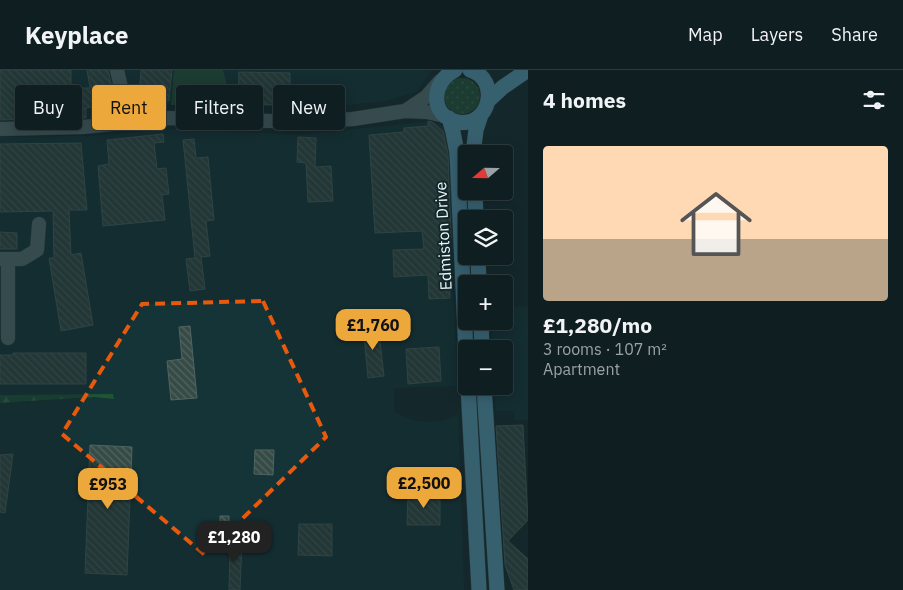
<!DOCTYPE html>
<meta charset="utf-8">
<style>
body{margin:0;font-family:"IBM Plex Sans",sans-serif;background:#182729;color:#f1f3f6;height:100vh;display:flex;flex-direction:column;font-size:19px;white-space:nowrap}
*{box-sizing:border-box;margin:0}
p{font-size:16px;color:#9ba2a5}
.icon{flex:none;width:28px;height:28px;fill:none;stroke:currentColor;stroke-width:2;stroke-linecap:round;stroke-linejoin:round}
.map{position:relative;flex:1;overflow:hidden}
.sheet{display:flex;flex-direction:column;background:#0f1e20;width:375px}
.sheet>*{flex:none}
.top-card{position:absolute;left:15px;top:15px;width:438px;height:45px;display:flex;gap:10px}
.needle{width:32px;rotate:250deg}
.controls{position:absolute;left:458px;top:75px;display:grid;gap:10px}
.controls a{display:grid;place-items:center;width:55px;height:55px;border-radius:5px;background:#0f1e20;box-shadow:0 2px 12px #0003,0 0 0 1px #2f3c3e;font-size:25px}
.price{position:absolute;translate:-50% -42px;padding:0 11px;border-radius:10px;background:#eda83b;color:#111;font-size:16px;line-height:32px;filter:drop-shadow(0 1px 2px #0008)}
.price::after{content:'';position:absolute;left:50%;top:30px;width:15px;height:11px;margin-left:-8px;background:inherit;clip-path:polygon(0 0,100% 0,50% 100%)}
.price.on{background:#222;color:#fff}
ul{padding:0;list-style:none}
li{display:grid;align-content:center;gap:10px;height:265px;padding:0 15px}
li+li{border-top:1px solid #2f3c3e}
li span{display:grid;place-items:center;height:155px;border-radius:5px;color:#555}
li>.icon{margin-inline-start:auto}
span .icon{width:90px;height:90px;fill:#fffc;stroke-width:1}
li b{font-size:21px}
h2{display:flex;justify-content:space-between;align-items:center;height:60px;padding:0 15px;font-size:21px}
.pill{padding:0 18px;border-radius:5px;background:#0f1e20;box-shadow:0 2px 12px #0003,0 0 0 1px #2f3c3e;font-size:18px;line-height:45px}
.pill.on{background:#eda83b;color:#111}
header{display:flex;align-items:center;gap:30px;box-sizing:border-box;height:70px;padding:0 25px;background:#0f1e20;border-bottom:1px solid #2f3c3e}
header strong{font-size:24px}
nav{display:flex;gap:28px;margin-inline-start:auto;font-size:18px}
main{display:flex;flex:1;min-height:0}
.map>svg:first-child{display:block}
.built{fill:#153438}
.grass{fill:url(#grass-dots)}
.forest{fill:url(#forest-firs)}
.pitch{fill:#275638}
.building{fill:url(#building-back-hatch);stroke:#506560}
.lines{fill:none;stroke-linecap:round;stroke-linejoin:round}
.minor-casing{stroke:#344446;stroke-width:15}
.major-casing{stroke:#344446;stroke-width:16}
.minor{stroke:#5f7679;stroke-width:14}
.major{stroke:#62a4c2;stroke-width:15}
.marked{fill:none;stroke:#e8590c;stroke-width:4;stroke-dasharray:10 6;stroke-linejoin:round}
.labels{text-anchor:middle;stroke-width:4;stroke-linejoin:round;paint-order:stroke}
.street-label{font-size:16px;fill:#ebf7f9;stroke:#14282b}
</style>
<header>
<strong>Keyplace</strong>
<nav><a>Map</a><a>Layers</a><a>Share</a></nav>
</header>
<main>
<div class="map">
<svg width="528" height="520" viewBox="0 0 528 520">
<defs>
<pattern id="grass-dots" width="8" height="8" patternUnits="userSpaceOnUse" patternTransform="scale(1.25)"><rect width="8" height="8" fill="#275638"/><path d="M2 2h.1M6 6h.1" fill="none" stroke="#466f56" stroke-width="1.8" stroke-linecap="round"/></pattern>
<pattern id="forest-firs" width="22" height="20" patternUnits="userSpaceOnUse" patternTransform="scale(1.25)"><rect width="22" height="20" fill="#1e5634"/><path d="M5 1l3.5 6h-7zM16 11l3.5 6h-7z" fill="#3f6f52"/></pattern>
<pattern id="building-back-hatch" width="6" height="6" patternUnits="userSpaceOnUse" patternTransform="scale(1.25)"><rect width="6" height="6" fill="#364a46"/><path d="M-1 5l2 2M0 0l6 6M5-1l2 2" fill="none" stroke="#536561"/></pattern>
</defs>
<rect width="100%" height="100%" fill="#14282b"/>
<path class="built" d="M 0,0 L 174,0 L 171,35 L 86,49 L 0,50 Z
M 223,0 L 432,0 L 416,22 L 385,31 L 337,36 L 233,36 Z
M 433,51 L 440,54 L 446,61 L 449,67 L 456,157 L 452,186 L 457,316 L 394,318 L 394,342 L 412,350 L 429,352 L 443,351 L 458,345 L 464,520 L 0,520 L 0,333 L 94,327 L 114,329 L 113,324 L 0,325 L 0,67 L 86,66 L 176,59 L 301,65 Z
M 528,236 L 528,350 L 515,350 L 514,341 L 496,341 L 494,316 L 504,316 L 504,279 L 493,279 L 491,251 L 504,251 L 504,238 Z"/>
<path class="grass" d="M444 26a18 18 0 1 1 36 0a18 18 0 1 1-36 0Z"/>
<path class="forest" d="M 113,324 L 114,329 L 94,327 L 0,333 L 0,325 Z"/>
<path class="pitch" d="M 174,0 L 223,0 L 233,36 L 171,35 Z"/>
<path class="building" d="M 0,0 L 71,0 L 71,18 L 90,18 L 87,0 L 108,0 L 114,26 L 112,32 L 86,38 L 86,48 L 0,50 Z
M 141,0 L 172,0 L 169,31 L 139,28 Z
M 239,2 L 290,3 L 290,23 L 277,22 L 277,35 L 238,34 Z
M 428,51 L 432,52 L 443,61 L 448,84 L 451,168 L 448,168 L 450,228 L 429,229 L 428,205 L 394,207 L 393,180 L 424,179 L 422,161 L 375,163 L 369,65 L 404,62 L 404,58 L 428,56 Z
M 163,64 L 164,72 L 154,73 L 157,99 L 166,98 L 169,124 L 162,125 L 165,150 L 103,156 L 98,96 L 109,94 L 107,70 Z
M 298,67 L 316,68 L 315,97 L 331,96 L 333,131 L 308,132 L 306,93 L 297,92 Z
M 194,69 L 196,88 L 208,87 L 214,150 L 206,151 L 210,186 L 201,187 L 205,219 L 190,221 L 186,189 L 195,188 L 183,70 Z
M 81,73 L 87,140 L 69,140 L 71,185 L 81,183 L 93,255 L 61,261 L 49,188 L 54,188 L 53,141 L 0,142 L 0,74 Z
M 0,162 L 17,163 L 17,179 L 0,179 Z
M 378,254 L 384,306 L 368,308 L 363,255 Z
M 190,256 L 197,328 L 171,330 L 167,291 L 182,289 L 179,257 Z
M 439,277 L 441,311 L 408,314 L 406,279 Z
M 13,283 L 86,283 L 86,314 L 0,314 L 0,285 L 13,285 Z
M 523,355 L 528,450 L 508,471 L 528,489 L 528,520 L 514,520 L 505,495 L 496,356 Z
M 90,375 L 132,377 L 127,505 L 85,503 Z
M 255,380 L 274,380 L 273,405 L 254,404 Z
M 13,384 L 5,443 L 0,442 L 0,385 Z
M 408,423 L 440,424 L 440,455 L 407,455 Z
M 220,446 L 229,446 L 229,454 L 220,454 Z
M 299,454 L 332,454 L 332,486 L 298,485 Z
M 220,471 L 242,472 L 240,520 L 229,520 L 230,480 L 220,480 Z"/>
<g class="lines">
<g class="minor-casing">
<path id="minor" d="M 117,0 L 129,52
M 405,41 L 426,27 L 440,11
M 0,59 L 83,57 L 169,48 L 306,52 L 353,49 L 405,41 L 427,42 L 445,46
M 0,189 L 22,189 L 37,180 L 39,154
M 8,190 L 8,268"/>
</g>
<g class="major-casing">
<path id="major" d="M 455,0 C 431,12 429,46 458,52 C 490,58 501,9 470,0
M 489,30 L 503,17 L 528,0
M 449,48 L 453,62 L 457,83 L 466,284
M 473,84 L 476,60 L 481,45
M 475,121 L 476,149
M 478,186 L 479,214
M 481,251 L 482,279
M 468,316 L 479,520
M 484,316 L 497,520"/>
</g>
<use href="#minor" class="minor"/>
<use href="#major" class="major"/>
</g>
<path d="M0 0H528V520H0ZM 263,231 L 326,367 L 205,485 L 62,364 L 142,234 Z" fill="#14282b" fill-opacity=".55" fill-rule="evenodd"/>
<path class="marked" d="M 263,231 L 326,367 L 205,485 L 62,364 L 142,234 Z"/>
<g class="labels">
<g class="street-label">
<text transform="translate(443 166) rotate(-93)" y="6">Edmiston Drive</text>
</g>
</g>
</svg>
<div class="controls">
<a><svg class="needle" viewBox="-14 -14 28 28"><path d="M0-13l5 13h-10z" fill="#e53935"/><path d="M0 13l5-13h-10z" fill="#9ba2a5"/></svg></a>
<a><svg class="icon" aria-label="layers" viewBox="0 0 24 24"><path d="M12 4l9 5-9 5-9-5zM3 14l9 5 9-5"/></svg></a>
<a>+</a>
<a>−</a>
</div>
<b class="price" style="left:373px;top:281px">£1,760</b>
<b class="price" style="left:424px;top:439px">£2,500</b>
<b class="price" style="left:108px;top:440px">£953</b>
<b class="price on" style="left:234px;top:493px">£1,280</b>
<div class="top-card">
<a class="pill">Buy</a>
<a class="pill on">Rent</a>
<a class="pill">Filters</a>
<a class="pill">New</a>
</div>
</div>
<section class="sheet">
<h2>4 homes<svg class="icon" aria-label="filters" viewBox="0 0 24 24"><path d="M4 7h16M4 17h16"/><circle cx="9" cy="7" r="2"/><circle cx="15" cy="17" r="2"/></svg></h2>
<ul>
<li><span style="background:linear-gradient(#ffd9b3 60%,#b9a48a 0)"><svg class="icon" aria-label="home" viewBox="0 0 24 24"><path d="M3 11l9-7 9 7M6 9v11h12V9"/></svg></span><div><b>£1,280/mo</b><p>3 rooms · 107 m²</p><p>Apartment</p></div></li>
</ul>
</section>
</main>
